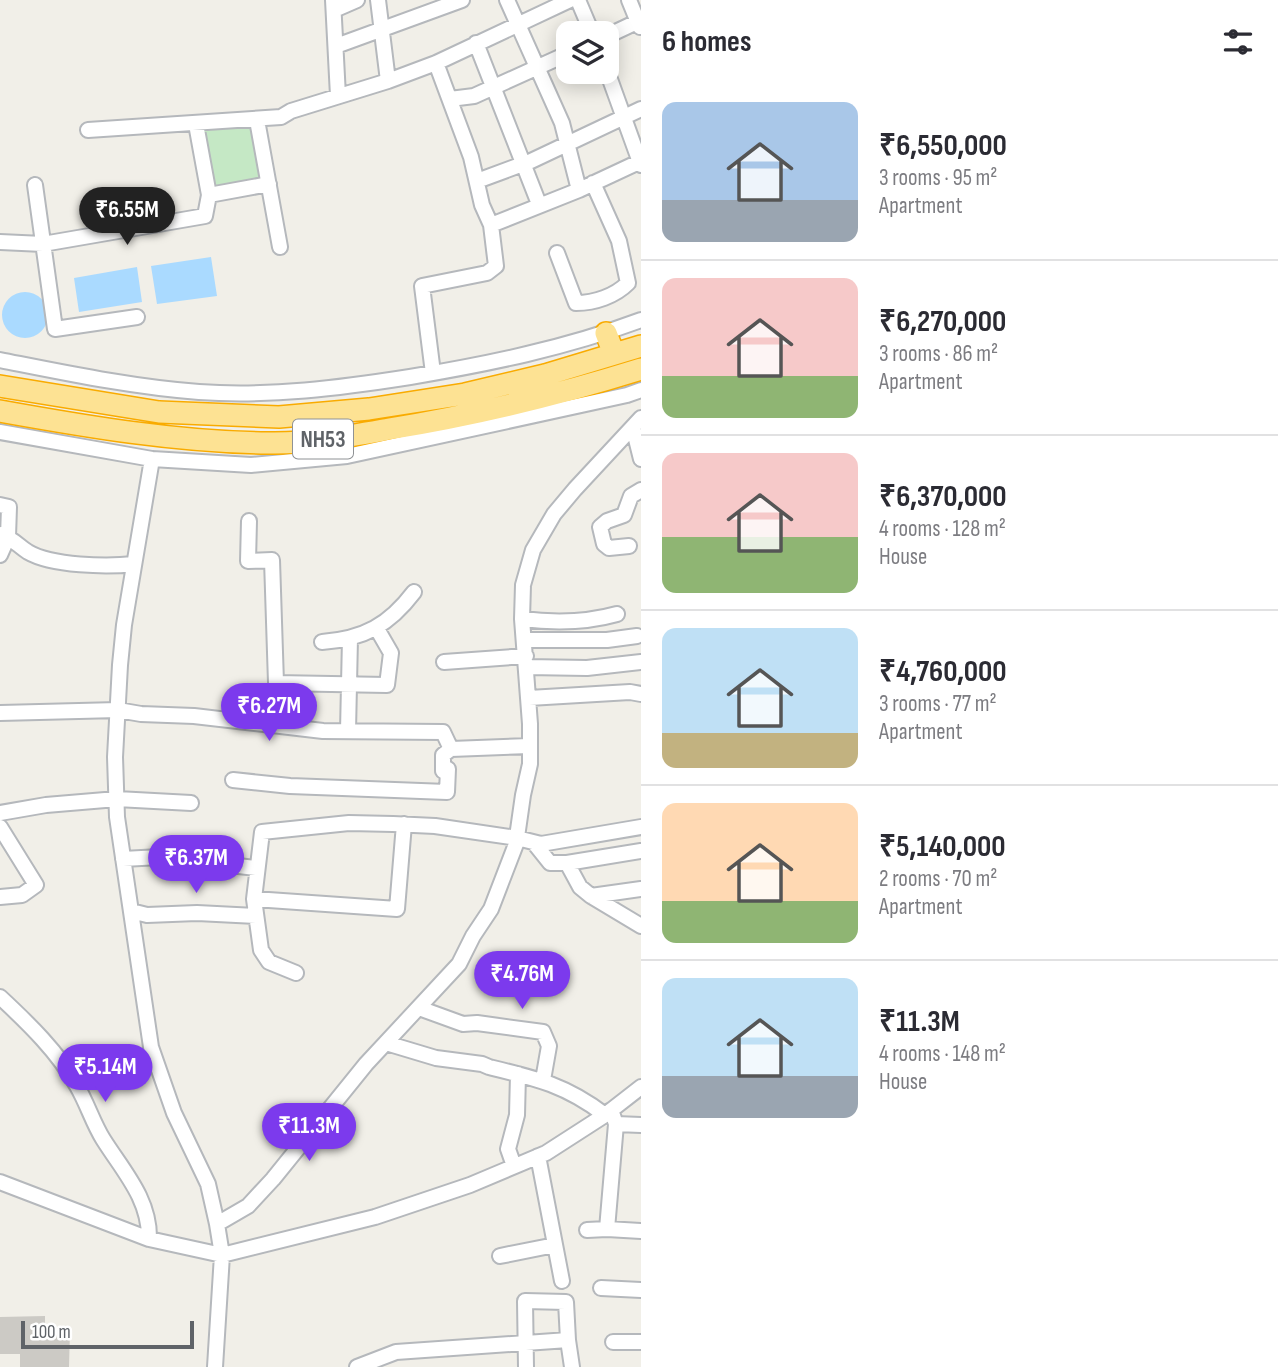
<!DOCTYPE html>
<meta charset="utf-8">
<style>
body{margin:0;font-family:"Sofia Sans Condensed",sans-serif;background:#f7f7f7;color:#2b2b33;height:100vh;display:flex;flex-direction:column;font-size:26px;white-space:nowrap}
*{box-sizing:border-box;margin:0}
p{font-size:23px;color:#7c7c81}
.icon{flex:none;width:38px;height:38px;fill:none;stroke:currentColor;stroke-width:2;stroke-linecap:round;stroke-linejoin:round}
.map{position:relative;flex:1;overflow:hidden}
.details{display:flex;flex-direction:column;background:#fff;width:637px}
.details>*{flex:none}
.tools{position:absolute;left:556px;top:21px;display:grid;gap:14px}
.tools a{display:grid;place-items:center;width:63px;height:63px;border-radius:14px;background:#fff;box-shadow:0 4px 18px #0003;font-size:35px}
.scale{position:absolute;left:21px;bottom:18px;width:173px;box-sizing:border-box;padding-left:7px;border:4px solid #5f6368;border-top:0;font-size:19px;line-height:24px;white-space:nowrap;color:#5f6368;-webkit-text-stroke:5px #fff;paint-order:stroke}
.price{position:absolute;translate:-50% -60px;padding:0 16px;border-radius:24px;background:#7c3aed;color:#fff;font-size:23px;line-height:46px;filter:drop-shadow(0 2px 4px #0008)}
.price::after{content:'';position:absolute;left:50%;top:42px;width:21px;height:16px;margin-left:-10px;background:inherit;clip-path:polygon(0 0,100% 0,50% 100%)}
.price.selected{background:#222;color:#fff}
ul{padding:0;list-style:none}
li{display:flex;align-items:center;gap:21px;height:175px;padding:0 21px}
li+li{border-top:2px solid #e1e1e2}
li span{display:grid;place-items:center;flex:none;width:196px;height:140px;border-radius:14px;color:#555}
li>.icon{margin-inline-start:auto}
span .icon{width:84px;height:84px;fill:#fffc;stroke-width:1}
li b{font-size:30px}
h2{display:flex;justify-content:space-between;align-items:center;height:84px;padding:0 21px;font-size:30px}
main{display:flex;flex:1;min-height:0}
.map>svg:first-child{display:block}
.green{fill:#c5e8c5}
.water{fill:#aadaff}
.building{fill:#cccac5}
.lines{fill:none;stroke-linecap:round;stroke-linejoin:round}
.minor-casing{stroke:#b5b8bc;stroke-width:18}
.highway-casing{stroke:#f9ab00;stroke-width:24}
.minor{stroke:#fff;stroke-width:14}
.highway{stroke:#fde293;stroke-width:21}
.labels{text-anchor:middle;stroke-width:7;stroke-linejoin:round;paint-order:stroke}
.shield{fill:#fff;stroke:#8f9295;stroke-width:2}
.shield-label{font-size:23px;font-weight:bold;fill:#5f6368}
</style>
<main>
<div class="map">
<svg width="641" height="1367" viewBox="0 0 641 1367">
<rect width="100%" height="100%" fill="#f1efe8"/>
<path class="green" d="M 249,127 L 255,132 L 262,175 L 259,182 L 213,187 L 201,130 Z"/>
<path class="water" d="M 211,257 L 217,296 L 157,304 L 151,266 Z
M 137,267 L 142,302 L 79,312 L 74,278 Z
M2 315a23 23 0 1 1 46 0a23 23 0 1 1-46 0Z"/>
<path class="building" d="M 45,1316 L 45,1330 L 70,1330 L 69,1367 L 20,1367 L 20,1354 L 0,1354 L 0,1317 Z"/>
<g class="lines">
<g class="minor-casing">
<path id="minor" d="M 333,0 L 338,96
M 378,0 L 388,81
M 507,0 L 562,123 L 579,190
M 578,0 L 592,33
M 629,0 L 640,27
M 334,10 L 357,0
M 607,36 L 641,20
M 476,43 L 539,204
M 336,46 L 462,0
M 607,71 L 641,165
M 450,99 L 474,96 L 569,53
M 257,120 L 280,247
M 88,130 L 281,117 L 291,111 L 388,81 L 436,63 L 570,0
M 477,181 L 531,161 L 641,109
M 35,185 L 55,329 L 137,317
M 209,195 L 269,184
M 491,225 L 579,190 L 641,161
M 0,242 L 43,244 L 205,216 L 209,195 L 196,124
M 557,253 L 576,303 C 595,303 615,296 628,283 L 619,241 L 593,183
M 0,360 C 66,373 132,387 199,392 C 270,397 340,388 410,377 C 488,364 566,348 641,320
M 433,373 L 422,286 L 487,273 L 496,266 L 491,225 L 482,205 L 471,157 L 436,63
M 633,427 L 641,459
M 0,432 L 152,459 L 251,465 L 347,456 L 627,395 L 641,390
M 152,459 L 124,625 L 120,665 L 115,757 L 117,817 L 151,1047 L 174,1113 L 208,1184 L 217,1224 L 222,1255 L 215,1367
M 0,505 L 9,507 L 8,537 L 0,555
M 249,521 L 248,561 L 272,560 L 276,683 L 387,685 L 391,653 L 376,627
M 0,534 C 14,539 17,545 28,552 C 52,566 107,567 134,564
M 629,546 L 609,548 L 604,544 L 600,527 L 607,521 L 624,515 L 631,496 L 641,490
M 522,619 C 554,623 585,623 617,614
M 524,640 L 607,640 L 637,636
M 322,642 C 364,639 389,625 414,592
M 444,662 L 526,656
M 527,667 L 587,668 L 641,662
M 529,698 L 630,692 L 641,694
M 0,713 L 118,710 L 141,714 L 194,716 L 323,731 L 443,732 L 451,749 L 529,746
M 348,731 L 350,638
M 233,780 L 290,786 L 447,792 L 448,769 L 443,771 L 443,755 L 451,749
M 0,813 L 46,805 L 117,799 L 191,803
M 0,827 L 36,885 L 22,895 L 0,897
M 534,843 L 550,863 L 567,863 L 641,851
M 123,859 L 160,857 L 256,868
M 567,863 L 580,887 L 591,896 L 641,889
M 591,896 L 641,926
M 254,899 L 262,832 L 349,823 L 393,824 L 435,826 L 517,838 L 541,844 L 641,827
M 131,911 L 147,915 L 197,913 L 256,916
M 296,973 L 269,962 L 261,950 L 254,899 L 397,909 L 404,824
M 0,997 C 28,1023 59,1053 77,1086 C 87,1103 93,1123 103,1139 C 123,1171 150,1199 149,1239
M 419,1008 L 463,1024 L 477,1023 L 543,1032 L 549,1046 L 543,1080
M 386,1043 L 436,1058 L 482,1064 L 489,1067 C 535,1078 566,1085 605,1115
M 611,1110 L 616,1124 L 607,1229 L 641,1231
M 616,1124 L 641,1125
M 538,1156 L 562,1281
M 514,1166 L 508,1149 L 517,1115 L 518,1074
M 0,1182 L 149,1239 L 222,1255 L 375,1217 L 470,1185 L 546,1153 L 605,1115 L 641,1087
M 217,1224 L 248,1206 L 273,1179 L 366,1064 L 459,964 L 473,936 L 491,909 L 516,844 L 523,795 L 530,764 L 530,724 L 522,619 L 523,585 L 533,550 L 554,514 L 575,489 L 641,418
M 587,1230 L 607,1229
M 500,1256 L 555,1245
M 601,1288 L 641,1290
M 613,1342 L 641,1342
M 357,1367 L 396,1352 L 568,1340 L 572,1367
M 526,1367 L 525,1301 L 566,1302 L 568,1340"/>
</g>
<g class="highway-casing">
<path id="highway" d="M 606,333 L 614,354
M 0,386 L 159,412 L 279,417 L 369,409 L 465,394 L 545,375 L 641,346
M 0,411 C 89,427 178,442 268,443 C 308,444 350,436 389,429 C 475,415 558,395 641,369"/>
</g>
<use href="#minor" class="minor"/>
<use href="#highway" class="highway"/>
</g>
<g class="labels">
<rect class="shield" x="293" y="419.5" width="60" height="39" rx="5"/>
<g class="shield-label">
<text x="323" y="447">NH53</text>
</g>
</g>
</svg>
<div class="tools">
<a><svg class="icon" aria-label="layers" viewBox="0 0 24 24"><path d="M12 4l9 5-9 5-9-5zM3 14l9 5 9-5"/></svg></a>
</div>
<div class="scale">100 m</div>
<b class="price selected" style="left:127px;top:247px">₹6.55M</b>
<b class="price" style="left:269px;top:743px">₹6.27M</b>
<b class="price" style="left:196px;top:895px">₹6.37M</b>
<b class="price" style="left:522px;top:1011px">₹4.76M</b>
<b class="price" style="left:105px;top:1104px">₹5.14M</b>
<b class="price" style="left:309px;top:1163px">₹11.3M</b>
</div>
<section class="details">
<h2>6 homes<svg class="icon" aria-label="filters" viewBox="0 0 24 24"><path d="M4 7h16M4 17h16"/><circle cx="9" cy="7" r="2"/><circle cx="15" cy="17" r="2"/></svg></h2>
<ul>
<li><span style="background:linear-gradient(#a9c7e8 70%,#9aa5b1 0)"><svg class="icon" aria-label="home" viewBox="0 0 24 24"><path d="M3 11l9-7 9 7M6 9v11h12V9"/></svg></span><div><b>₹6,550,000</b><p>3 rooms · 95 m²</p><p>Apartment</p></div></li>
<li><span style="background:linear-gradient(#f6c9c9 70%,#8fb573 0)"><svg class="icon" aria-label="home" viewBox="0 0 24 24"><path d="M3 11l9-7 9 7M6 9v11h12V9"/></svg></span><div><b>₹6,270,000</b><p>3 rooms · 86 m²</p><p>Apartment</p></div></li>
<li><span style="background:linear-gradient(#f6c9c9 60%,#8fb573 0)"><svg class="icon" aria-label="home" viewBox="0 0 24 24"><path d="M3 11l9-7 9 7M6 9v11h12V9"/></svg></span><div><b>₹6,370,000</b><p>4 rooms · 128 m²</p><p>House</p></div></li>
<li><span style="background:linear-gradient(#bfe0f5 75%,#c2b280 0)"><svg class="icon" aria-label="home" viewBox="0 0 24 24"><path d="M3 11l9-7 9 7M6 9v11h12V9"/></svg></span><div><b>₹4,760,000</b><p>3 rooms · 77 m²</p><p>Apartment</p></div></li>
<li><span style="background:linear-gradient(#ffd9b3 70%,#8fb573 0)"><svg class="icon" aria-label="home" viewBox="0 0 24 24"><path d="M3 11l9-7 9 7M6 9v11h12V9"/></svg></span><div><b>₹5,140,000</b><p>2 rooms · 70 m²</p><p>Apartment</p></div></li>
<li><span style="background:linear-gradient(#bfe0f5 70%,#9aa5b1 0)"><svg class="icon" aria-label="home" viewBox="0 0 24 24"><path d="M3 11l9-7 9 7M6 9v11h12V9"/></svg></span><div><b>₹11.3M</b><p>4 rooms · 148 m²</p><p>House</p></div></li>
</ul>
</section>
</main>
